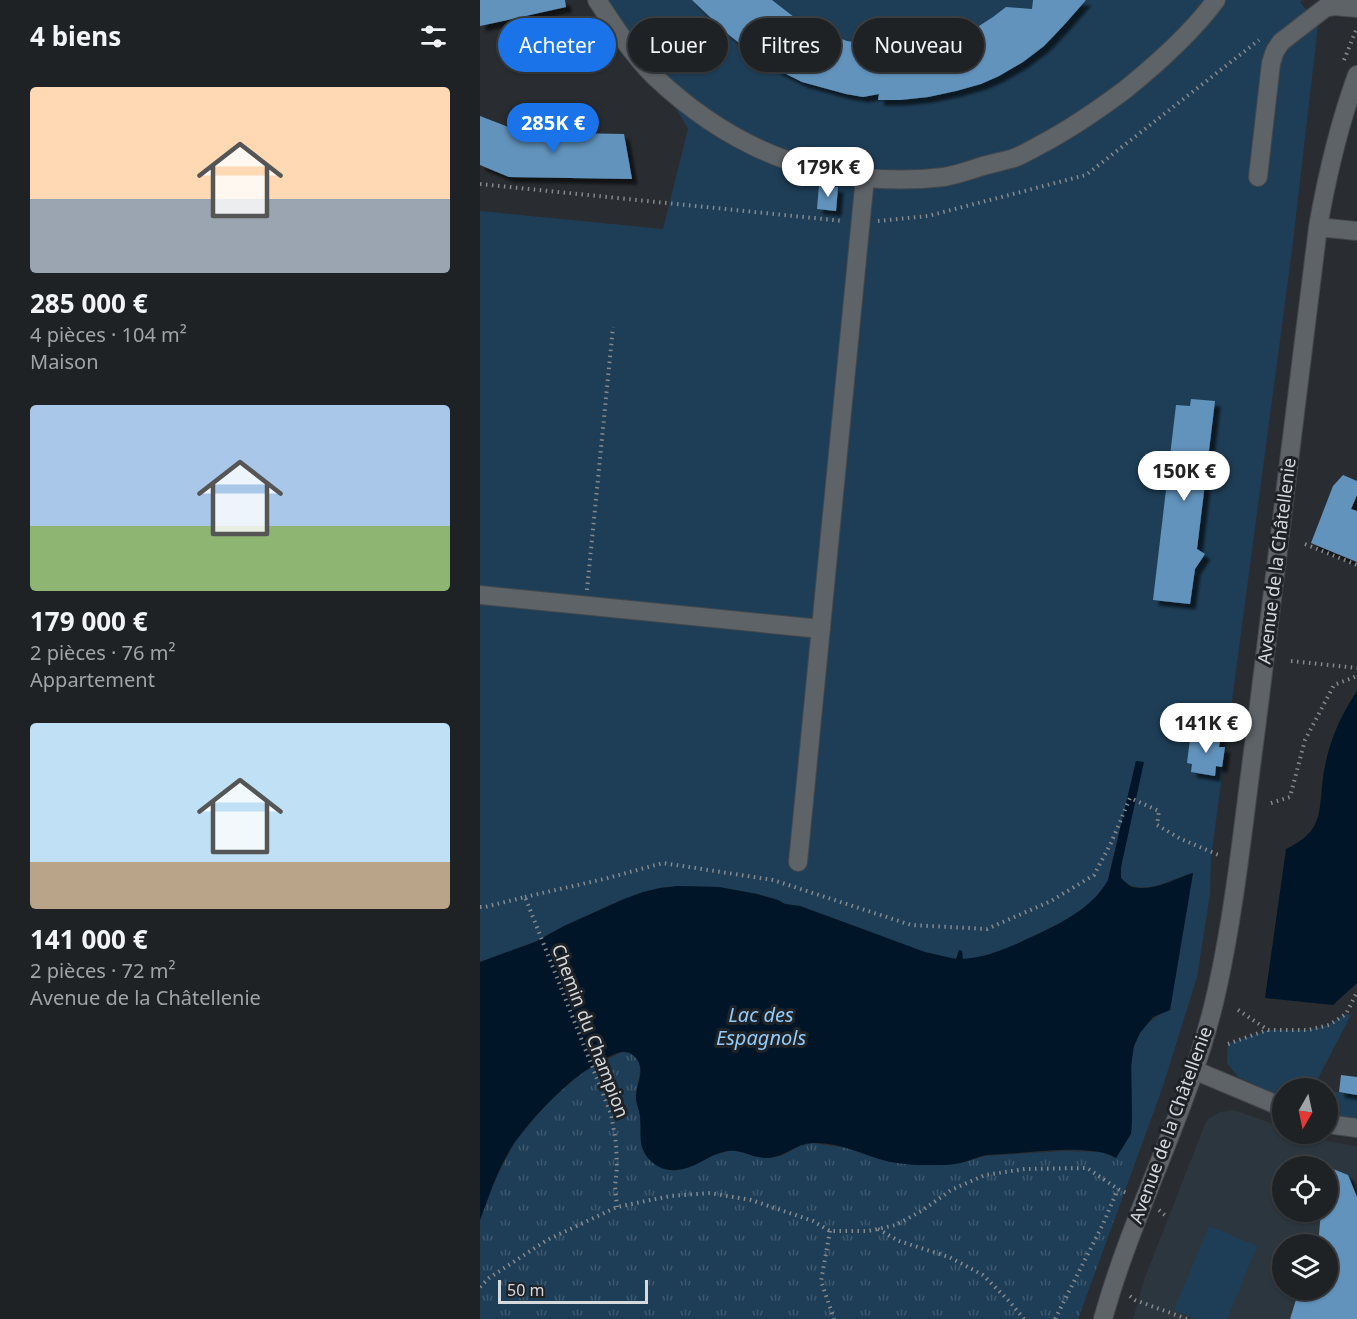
<!DOCTYPE html>
<html lang="fr">
<meta charset="utf-8">
<style>
body{margin:0;font-family:"Noto Sans",sans-serif;background:#272a2d;color:#f1f3f6;height:100vh;display:flex;flex-direction:column;font-size:22px;white-space:nowrap}
*{box-sizing:border-box;margin:0}
p{font-size:20px;color:#a1a4a7}
.icon{flex:none;width:33px;height:33px;fill:none;stroke:currentColor;stroke-width:2;stroke-linecap:round;stroke-linejoin:round}
.map{position:relative;flex:1;overflow:hidden}
.details{display:flex;flex-direction:column;background:#1f2225;width:480px}
.details>*{flex:none}
.top-card{position:absolute;left:18px;top:18px;width:570px;height:54px;display:flex;gap:12px}
.needle{width:39px;rotate:189deg}
.tools{position:absolute;left:792px;top:1078px;display:grid;gap:12px}
.tools a{display:grid;place-items:center;width:66px;height:66px;border-radius:50%;background:#1f2225;box-shadow:0 2px 4px #0004,0 0 0 2px #3c3f42;font-size:30px}
.scale{position:absolute;left:18px;bottom:15px;width:150px;box-sizing:border-box;padding-left:6px;border:3px solid #d7dadc;border-top:0;font-size:16px;line-height:21px;white-space:nowrap;color:#d7dadc;-webkit-text-stroke:4px #1f2327;paint-order:stroke}
.price{position:absolute;translate:-50% -51px;padding:0 14px;border-radius:21px;background:#fff;color:#222;font-size:20px;line-height:39px;filter:drop-shadow(0 2px 3px #0008)}
.price::after{content:'';position:absolute;left:50%;top:36px;width:18px;height:14px;margin-left:-9px;background:inherit;clip-path:polygon(0 0,100% 0,50% 100%)}
.price.selected{background:#1a73e8;color:#fff}
ul{padding:0;list-style:none}
li{display:grid;align-content:center;gap:12px;height:318px;padding:0 30px}
li span{display:grid;place-items:center;height:186px;border-radius:6px;color:#555}
li>.icon{margin-inline-start:auto}
span .icon{width:108px;height:108px;fill:#fffc;stroke-width:1}
li b{font-size:26px}
h2{display:flex;justify-content:space-between;align-items:center;height:72px;padding:0 30px;font-size:26px}
.chip{padding:0 21px;border-radius:27px;background:#1f2225;box-shadow:0 2px 4px #0004,0 0 0 2px #3c3f42;font-size:21px;line-height:54px}
.chip.selected{background:#1a73e8;color:#fff}
main{display:flex;flex:1;min-height:0}
.map>svg:first-child{display:block}
.built{fill:#2c363e;fill-rule:evenodd}
.grass{fill:#1e3e57}
.park{fill:url(#park-tufts)}
.water{fill:#001628}
.building{fill:#6293bc;filter:url(#shadow)}
.lines{fill:none;stroke-linecap:round;stroke-linejoin:round}
.minor-casing{stroke:#44484c;stroke-width:20}
.path{stroke:#85898c;stroke-width:4;stroke-dasharray:1.5 4.5;stroke-linecap:butt}
.minor{stroke:#5e6368;stroke-width:18}
.labels{text-anchor:middle;stroke-width:6;stroke-linejoin:round;paint-order:stroke}
.street-label{font-size:18px;fill:#d7dadc;stroke:#1f2327}
.water-label{font-size:20px;font-style:italic;fill:#92cbfa;stroke:#1f2327}
</style>
<main>
<section class="details">
<h2>4 biens<svg class="icon" aria-label="filters" viewBox="0 0 24 24"><path d="M4 7h16M4 17h16"/><circle cx="9" cy="7" r="2"/><circle cx="15" cy="17" r="2"/></svg></h2>
<ul>
<li><span style="background:linear-gradient(#ffd9b3 60%,#9aa5b1 0)"><svg class="icon" aria-label="home" viewBox="0 0 24 24"><path d="M3 11l9-7 9 7M6 9v11h12V9"/></svg></span><div><b>285 000 €</b><p>4 pièces · 104 m²</p><p>Maison</p></div></li>
<li><span style="background:linear-gradient(#a9c7e8 65%,#8fb573 0)"><svg class="icon" aria-label="home" viewBox="0 0 24 24"><path d="M3 11l9-7 9 7M6 9v11h12V9"/></svg></span><div><b>179 000 €</b><p>2 pièces · 76 m²</p><p>Appartement</p></div></li>
<li><span style="background:linear-gradient(#bfe0f5 75%,#b9a48a 0)"><svg class="icon" aria-label="home" viewBox="0 0 24 24"><path d="M3 11l9-7 9 7M6 9v11h12V9"/></svg></span><div><b>141 000 €</b><p>2 pièces · 72 m²</p><p>Avenue de la Châtellenie</p></div></li>
</ul>
</section>
<div class="map">
<svg width="877" height="1319" viewBox="0 0 877 1319">
<defs>
<pattern id="park-tufts" width="24" height="20" patternUnits="userSpaceOnUse" patternTransform="scale(1.5)"><rect width="24" height="20" fill="#1e3e57"/><path d="M3 7l-1-3M5 7V3M7 7l1-3M15 17l-1-3M17 17v-4M19 17l1-3" fill="none" stroke="#3e596f"/></pattern>
<filter id="shadow"><feDropShadow dx="5.5" dy="5.5" stdDeviation="1.5" flood-color="#0009"/></filter>
</defs>
<rect width="100%" height="100%" fill="#292d31"/>
<path class="built" d="M 754,1110 L 802,1127 L 802,1134 L 823,1134 L 851,1142 L 877,1146 L 877,1319 L 653,1319 L 664,1280 L 725,1124 L 728,1119 L 740,1112 ZM 802,1167 L 848,1167 L 848,1212 L 802,1212 ZM 802,1245 L 848,1245 L 848,1290 L 802,1290 Z"/>
<path class="grass" d="M 109,0 L 822,0 L 820,2 L 838,25 L 812,250 L 731,858 L 730,894 L 717,977 L 683,1086 L 654,1166 L 636,1158 C 642,1147 650,1139 652,1127 L 652,1053 C 658,1030 668,1019 690,1010 L 713,873 C 690,878 662,900 641,878 L 641,867 L 663,762 L 656,761 L 628,880 C 615,904 589,919 564,931 C 542,941 520,955 496,958 C 461,963 426,945 394,933 C 369,924 345,915 320,906 L 305,904 L 298,900 L 277,894 L 239,887 L 198,886 L 180,888 L 144,899 L 84,926 L 55,942 L 0,962 L 0,211 L 183,229 L 208,129 L 197,110 L 136,45 Z
M 866,1014 L 871,1015 L 833,1088 L 834,1089 L 802,1089 L 802,1097 L 758,1077 L 747,1063 L 748,1044 L 788,1030 L 828,1030 L 849,1025 Z
M 848,1091 L 877,1095 L 877,1119 L 862,1118 L 848,1114 Z
M 729,1226 L 777,1246 L 747,1319 L 717,1319 L 694,1310 Z"/>
<path class="park" d="M 142,1052 C 172,1054 155,1081 156,1097 C 156,1103 159,1109 160,1115 C 162,1132 159,1141 167,1157 L 237,1154 L 253,1150 L 261,1151 L 270,1155 L 286,1158 L 301,1156 L 322,1145 L 332,1143 L 366,1148 L 400,1159 L 416,1162 L 444,1165 L 481,1163 L 505,1156 L 585,1151 L 622,1152 L 654,1166 L 598,1319 L 0,1319 L 0,1220 L 15,1180 L 26,1159 L 35,1142 L 64,1107 L 84,1088 L 105,1071 Z"/>
<path class="water" d="M 877,691 L 877,983 L 853,1005 L 785,998 L 806,849 C 818,843 831,835 836,822 C 842,809 841,785 844,771 C 849,742 860,716 877,691 Z
M 656,761 L 664,762 L 641,867 L 641,878 C 644,881 648,885 652,887 C 672,892 695,879 713,873 L 690,1010 L 673,1017 L 660,1033 L 654,1046 L 651,1066 L 652,1119 L 651,1134 L 636,1158 C 615,1145 563,1151 538,1153 C 527,1154 517,1154 506,1155 C 497,1157 489,1161 480,1163 C 469,1166 456,1165 444,1165 C 429,1165 413,1163 399,1159 C 378,1152 356,1142 333,1143 C 316,1143 304,1158 287,1158 C 271,1158 259,1147 243,1152 C 227,1156 214,1169 197,1170 C 180,1172 164,1160 161,1143 C 160,1135 161,1125 160,1116 C 159,1109 155,1101 156,1094 C 158,1081 166,1067 154,1056 C 150,1052 146,1052 141,1052 C 128,1055 105,1071 94,1079 C 72,1098 52,1118 35,1142 C 19,1165 10,1194 0,1220 L 0,962 L 55,942 L 84,926 L 144,899 L 163,892 L 180,888 L 198,886 L 239,887 L 277,894 L 298,900 L 305,904 L 320,906 L 445,952 L 476,959 L 479,950 L 482,951 L 483,959 C 510,957 534,945 558,934 C 585,921 613,907 628,880 Z"/>
<path class="building" d="M 0,0 L 85,0 L 86,7 L 0,26 Z
M 212,0 L 292,0 L 314,17 L 329,26 L 367,41 L 396,46 L 437,44 L 464,40 L 480,35 L 499,26 L 513,17 L 526,7 L 552,9 L 553,0 L 606,0 L 584,25 L 564,46 L 543,62 L 519,76 L 501,84 L 476,91 L 448,97 L 420,100 L 398,100 L 399,94 L 383,97 L 366,94 L 322,82 L 298,70 L 276,56 L 249,35 Z
M 0,116 L 41,132 L 144,134 L 152,179 L 29,177 L 0,165 Z
M 339,185 L 358,187 L 356,211 L 337,209 Z
M 711,399 L 735,401 L 717,549 L 725,554 L 715,569 L 710,604 L 673,600 L 696,405 L 710,406 Z
M 863,475 L 877,481 L 877,495 L 871,509 L 877,511 L 877,562 L 831,543 L 853,486 Z
M 718,732 L 741,735 L 739,747 L 745,747 L 742,767 L 736,766 L 735,776 L 711,772 L 712,764 L 707,763 L 710,739 L 717,740 Z
M 861,1075 L 877,1077 L 877,1095 L 859,1092 Z
M 848,1167 L 868,1175 L 877,1197 L 877,1319 L 810,1319 L 819,1290 L 848,1290 L 848,1245 L 838,1245 L 841,1212 L 848,1212 Z"/>
<g class="lines">
<g class="minor-casing">
<path id="minor" d="M 117,0 C 134,26 152,54 174,76 C 255,153 352,190 464,177 C 477,175 491,170 503,166 C 514,163 524,161 534,158 C 542,155 551,150 558,146 C 589,130 618,110 646,89 C 678,63 711,34 736,0
M 778,177 L 791,63 L 795,51 L 801,42 L 845,8 L 854,6 L 877,8
M 838,227 L 877,231
M 0,595 L 341,629
M 318,862 L 385,177
M 714,1070 L 802,1107
M 848,1124 L 877,1128
M 623,1319 C 654,1207 712,1104 737,990 C 756,904 764,816 776,729 C 798,562 816,394 838,227 C 847,176 859,124 877,75"/>
</g>
<path class="path" d="M 864,60 L 877,28
M 0,184 L 363,221
M 398,221 L 448,216 L 606,175 L 779,40
M 825,544 L 877,565
M 107,590 L 133,327
M 811,661 L 877,668
M 791,803 L 810,797 L 825,740 L 854,685 L 877,676
M 45,897 L 124,879 L 183,863 L 293,880 L 431,925 L 507,929 L 571,901 L 614,875 L 631,843 L 650,798 L 679,811 L 677,825 L 701,839 L 741,856
M 0,907 L 5,907 L 45,897 L 131,1114 L 136,1143 L 137,1167 L 135,1186 L 137,1207
M 758,1010 L 788,1030 L 828,1030 L 849,1025 L 866,1014 L 877,992
M 748,1044 L 787,1030
M 679,1210 L 686,1216
M 398,1229 L 419,1241 L 469,1257 L 503,1275 L 529,1301 L 544,1319
M 350,1231 L 341,1281 L 354,1319
M 0,1287 L 9,1278 L 67,1240 L 137,1207 L 190,1196 L 230,1193 L 271,1200 L 333,1221 L 350,1231 L 388,1231 L 416,1225 L 443,1210 L 471,1190 L 505,1175 L 545,1169 L 607,1168 L 638,1189 L 649,1194
M 650,1296 L 655,1300 L 707,1319
M 575,1319 L 623,1224 L 638,1189"/>
<use href="#minor" class="minor"/>
</g>
<g class="labels">
<g class="street-label">
<text transform="translate(797 561) rotate(-83)" y="6">Avenue de la Châtellenie</text>
<text transform="translate(110 1031) rotate(69)" y="6">Chemin du Champion</text>
<text transform="translate(691 1125) rotate(-70)" y="6">Avenue de la Châtellenie</text>
</g>
<g class="water-label">
<text x="281" y="1022">Lac des<tspan x="281" dy="23">Espagnols</tspan></text>
</g>
</g>
</svg>
<div class="tools">
<a><svg class="needle" viewBox="-14 -14 28 28"><path d="M0-13l5 13h-10z" fill="#e53935"/><path d="M0 13l5-13h-10z" fill="#a1a4a7"/></svg></a>
<a><svg class="icon" aria-label="locate" viewBox="0 0 24 24"><circle cx="12" cy="12" r="6"/><path d="M12 2v4M12 18v4M2 12h4M18 12h4"/></svg></a>
<a><svg class="icon" aria-label="layers" viewBox="0 0 24 24"><path d="M12 4l9 5-9 5-9-5zM3 14l9 5 9-5"/></svg></a>
</div>
<div class="scale">50 m</div>
<b class="price selected" style="left:73px;top:154px">285K €</b>
<b class="price" style="left:348px;top:198px">179K €</b>
<b class="price" style="left:704px;top:502px">150K €</b>
<b class="price" style="left:726px;top:754px">141K €</b>
<div class="top-card">
<a class="chip selected">Acheter</a>
<a class="chip">Louer</a>
<a class="chip">Filtres</a>
<a class="chip">Nouveau</a>
</div>
</div>
</main>
